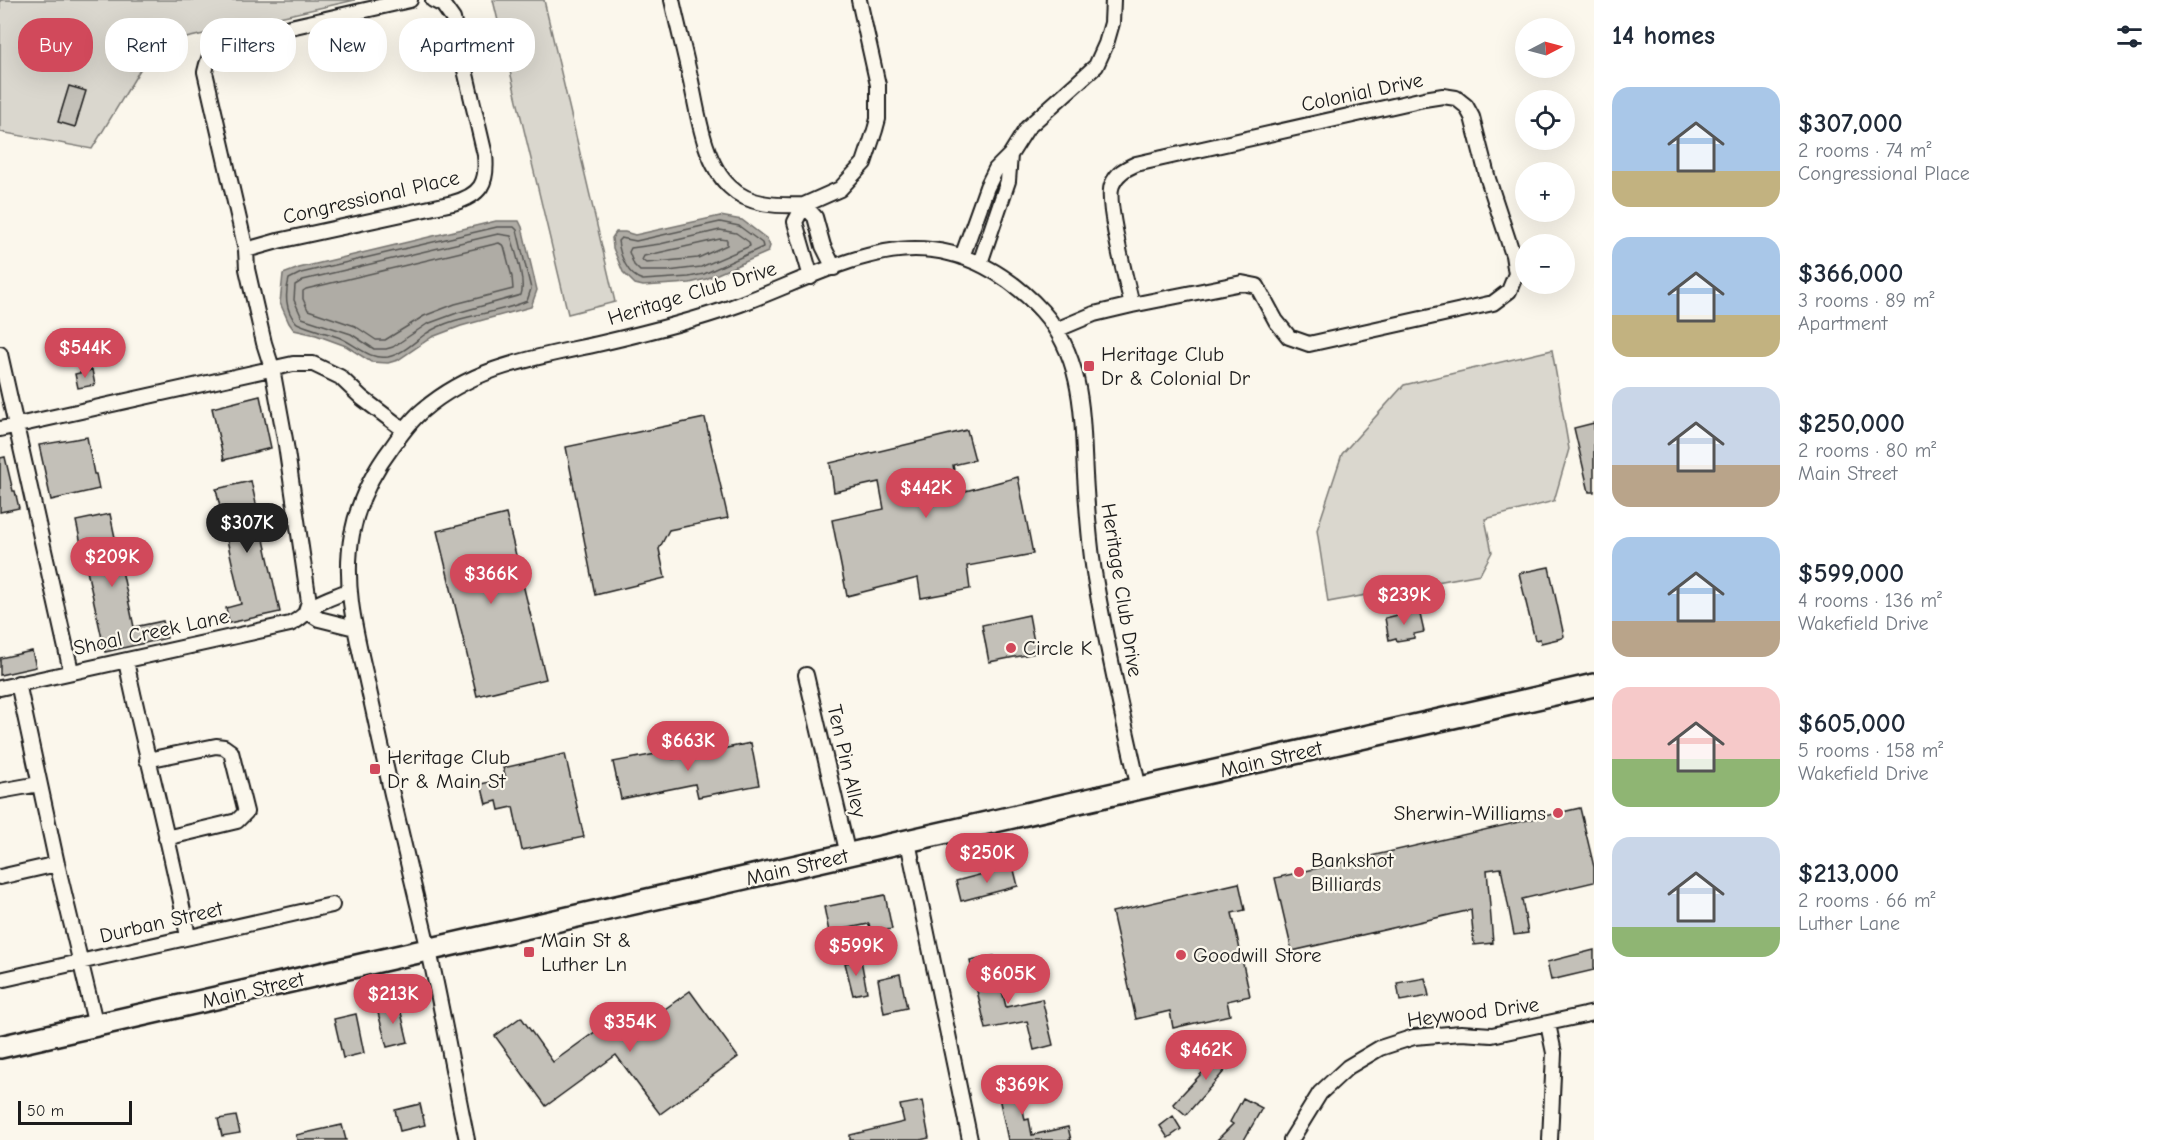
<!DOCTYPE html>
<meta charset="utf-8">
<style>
body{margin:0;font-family:"Comic Neue",sans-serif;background:#f6f6f7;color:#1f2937;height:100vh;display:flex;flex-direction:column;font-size:22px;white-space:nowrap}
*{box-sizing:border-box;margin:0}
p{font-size:20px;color:#747a83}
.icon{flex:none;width:33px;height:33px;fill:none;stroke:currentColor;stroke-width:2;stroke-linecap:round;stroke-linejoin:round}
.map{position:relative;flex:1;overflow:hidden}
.drawer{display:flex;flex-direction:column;background:#fff;width:570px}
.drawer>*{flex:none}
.guide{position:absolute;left:18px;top:18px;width:570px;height:54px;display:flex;gap:12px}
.needle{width:39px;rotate:84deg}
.controls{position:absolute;left:1515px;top:18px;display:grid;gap:12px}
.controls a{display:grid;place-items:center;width:60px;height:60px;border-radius:50%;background:#fff;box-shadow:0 6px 24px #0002;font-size:30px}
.scale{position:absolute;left:18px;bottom:15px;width:114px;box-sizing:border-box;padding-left:6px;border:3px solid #1c1c1c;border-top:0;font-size:16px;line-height:21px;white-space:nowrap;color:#1c1c1c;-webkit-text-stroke:4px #fbf7ec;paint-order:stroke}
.price{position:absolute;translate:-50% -51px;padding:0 14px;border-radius:21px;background:#d1495b;color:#fff;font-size:20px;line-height:39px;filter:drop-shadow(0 2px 3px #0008)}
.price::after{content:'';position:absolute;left:50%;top:36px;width:18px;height:14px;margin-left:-9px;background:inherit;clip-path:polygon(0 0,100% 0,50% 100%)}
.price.current{background:#222;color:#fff}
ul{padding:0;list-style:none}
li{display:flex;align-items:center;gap:18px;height:150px;padding:0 18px}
li span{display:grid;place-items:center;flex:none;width:168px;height:120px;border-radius:18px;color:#555}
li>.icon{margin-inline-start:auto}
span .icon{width:72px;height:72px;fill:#fffc;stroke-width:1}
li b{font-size:26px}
h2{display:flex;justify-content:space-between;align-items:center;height:72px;padding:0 18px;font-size:26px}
.pill{padding:0 21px;border-radius:24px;background:#fff;box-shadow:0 6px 24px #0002;font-size:21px;line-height:54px}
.pill.current{background:#d1495b;color:#fff}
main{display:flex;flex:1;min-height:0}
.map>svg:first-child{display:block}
.green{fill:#dad7ce;stroke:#7b7a75;stroke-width:1.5}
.water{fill:#afaca5;stroke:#74726e;stroke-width:1.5}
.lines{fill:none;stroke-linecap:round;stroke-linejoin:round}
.shore{stroke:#575653;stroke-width:1.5}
.building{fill:#c3c0b8;stroke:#1c1c1c;stroke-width:1.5}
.minor-casing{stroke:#1c1c1c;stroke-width:18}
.primary-casing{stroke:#1c1c1c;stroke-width:26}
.minor{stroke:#fbf7ec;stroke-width:14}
.primary{stroke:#fbf7ec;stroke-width:21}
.poi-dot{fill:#d1495b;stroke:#fbf7ec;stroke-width:2}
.labels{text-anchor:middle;stroke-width:4.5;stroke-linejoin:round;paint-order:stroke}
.street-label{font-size:21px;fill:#1c1c1c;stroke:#fbf7ec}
.poi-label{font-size:21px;fill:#1c1c1c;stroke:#fbf7ec;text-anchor:start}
</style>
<main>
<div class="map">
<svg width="1594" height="1140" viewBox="0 0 1594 1140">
<rect width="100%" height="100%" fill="#fbf7ec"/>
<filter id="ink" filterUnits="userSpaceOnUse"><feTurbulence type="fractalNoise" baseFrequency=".0167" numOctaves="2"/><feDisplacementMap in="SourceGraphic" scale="12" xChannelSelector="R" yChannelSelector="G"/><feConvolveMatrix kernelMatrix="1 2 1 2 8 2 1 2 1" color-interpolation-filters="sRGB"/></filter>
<g filter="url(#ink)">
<path class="green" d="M 0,0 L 355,0 L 155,45 L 92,149 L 0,132 Z
M 493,0 L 544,0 L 615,302 L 568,314 Z
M 1552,350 L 1569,449 L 1554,501 L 1485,519 L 1492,552 L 1480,574 L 1328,602 L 1317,530 L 1342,454 L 1404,385 Z"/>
<path class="water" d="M 720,216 L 742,220 L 767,239 L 770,246 L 768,252 L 706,279 L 690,283 L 643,286 L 635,284 L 623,272 L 613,248 L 612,238 L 616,232 L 625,232 L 635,235 Z
M 496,221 L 519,221 L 522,227 L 537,290 L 531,307 L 461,326 L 432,337 L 398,360 L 388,363 L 371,362 L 346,346 L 316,335 L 294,330 L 289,323 L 280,303 L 283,274 L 299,268 Z"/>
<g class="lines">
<path class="shore" d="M 720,222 L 739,226 L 762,243 L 763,247 L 704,274 L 689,277 L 643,280 C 627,276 620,255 618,241 L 621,238 L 636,241 Z
M 497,227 L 514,227 L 517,230 L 531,289 L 527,301 C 495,315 457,314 427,333 C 415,341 403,354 388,357 C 368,360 356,344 338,337 C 331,334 299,326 296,322 C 285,311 285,293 289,279 L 301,273 Z
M 720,230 L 736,233 L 749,242 L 750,246 L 701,267 L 668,271 L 640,271 L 634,265 L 629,252 L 631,248 L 660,244 Z
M 498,234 L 511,236 C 515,251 526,281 521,295 L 457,313 L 427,324 L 393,347 L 386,349 L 374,349 L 351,334 L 302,318 L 294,300 L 295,285 L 303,280 Z
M 720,239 L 727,240 L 727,245 L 698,258 L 646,263 L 642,260 L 644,256 Z
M 499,243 L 504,246 L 512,277 L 513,289 L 455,304 L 424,316 L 385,340 L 376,340 L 355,326 L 308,310 L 303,299 L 303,291 L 306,289 Z"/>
</g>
<path class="building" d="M 69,86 L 86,91 L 75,127 L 58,122 Z
M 92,370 L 95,385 L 78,388 L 75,374 Z
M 260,396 L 271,448 L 224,460 L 212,408 Z
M 705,418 L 728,518 L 669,530 L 659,549 L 665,578 L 595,595 L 566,447 Z
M 1594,423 L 1594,492 L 1589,492 L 1574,428 Z
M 967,430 L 975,460 L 953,465 L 958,493 L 1018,477 L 1033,554 L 967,566 L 970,589 L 921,598 L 918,578 L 847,596 L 832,520 L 884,509 L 879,482 L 834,492 L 830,463 Z
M 87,437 L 94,474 L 96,474 L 99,489 L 51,500 L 39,445 Z
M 5,457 L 13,491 L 15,491 L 19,508 L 0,512 L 0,458 Z
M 251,481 L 280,612 L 229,623 L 226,608 L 241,604 L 216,489 Z
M 110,514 L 134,627 L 163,621 L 167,638 L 105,652 L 76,521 Z
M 506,514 L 546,679 L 477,696 L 437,531 Z
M 1549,567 L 1564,636 L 1562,638 L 1541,643 L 1540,639 L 1535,640 L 1519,573 Z
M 1419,610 L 1424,632 L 1414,634 L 1414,638 L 1397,641 L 1396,638 L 1389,640 L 1385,618 Z
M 1029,615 L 1036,653 L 989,662 L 982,625 Z
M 32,651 L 36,667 L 0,675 L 0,658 Z
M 751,743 L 759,785 L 698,797 L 695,784 L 621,799 L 613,762 L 672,751 L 673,759 Z
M 565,754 L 584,837 L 522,850 L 513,807 L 499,810 L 497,801 L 486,804 L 481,784 L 506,778 L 503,768 Z
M 1580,808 L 1594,867 L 1594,882 L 1522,899 L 1528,933 L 1514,935 L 1501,868 L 1487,870 L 1493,943 L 1474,945 L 1471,910 L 1292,951 L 1275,878 Z
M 1013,866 L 1018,886 L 961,901 L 956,881 Z
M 1239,883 L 1245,910 L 1232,913 L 1250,996 L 1227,1001 L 1230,1015 L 1173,1028 L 1170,1011 L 1136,1019 L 1112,912 Z
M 885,895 L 892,929 L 871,933 L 869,924 L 829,932 L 824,907 Z
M 1594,950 L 1594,970 L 1551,980 L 1547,962 Z
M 994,956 L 1006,1007 L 1042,999 L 1053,1045 L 1034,1050 L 1027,1021 L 986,1029 L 970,961 Z
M 861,960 L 867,992 L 853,995 L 845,963 Z
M 900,974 L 907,1008 L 884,1013 L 878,979 Z
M 1425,978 L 1429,996 L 1400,1001 L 1397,983 Z
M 690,991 L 738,1057 L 660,1114 L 616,1055 L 546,1106 L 495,1036 L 521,1017 L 553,1062 L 635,1003 L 648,1021 Z
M 399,1004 L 408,1042 L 387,1047 L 377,1009 Z
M 356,1014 L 364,1053 L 343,1058 L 334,1019 Z
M 1227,1046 L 1239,1057 L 1228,1070 L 1227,1068 L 1186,1115 L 1173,1104 Z
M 1017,1079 L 1025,1120 L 1029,1119 L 1032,1135 L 1068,1127 L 1071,1140 L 1008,1140 L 996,1083 Z
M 1243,1098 L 1262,1108 L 1244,1140 L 1217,1140 L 1233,1124 L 1230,1122 Z
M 922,1101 L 929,1138 L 920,1140 L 850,1140 L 850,1135 L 904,1122 L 900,1105 Z
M 420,1104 L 425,1125 L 400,1131 L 395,1110 Z
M 236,1116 L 240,1133 L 222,1136 L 218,1119 Z
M 1173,1116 L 1181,1129 L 1168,1138 L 1160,1126 Z
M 342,1125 L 346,1140 L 297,1140 L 296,1135 Z"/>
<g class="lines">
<g class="minor-casing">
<path id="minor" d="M 672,0 C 678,27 685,54 691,81 C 698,114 704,163 730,187 C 749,206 779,206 804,205
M 804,205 L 815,217 L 823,246 L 834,268
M 246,250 L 278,241 L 453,203 C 481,195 488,183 485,155 L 453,19 L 443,5 L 433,0
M 962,257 L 987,187 L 996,169 L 1010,155 L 1027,128 L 1096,66 L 1106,44 L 1112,23 L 1113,0
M 980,263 L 1008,181 L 1010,155
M 811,277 L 795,222 L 804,205 L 840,189 L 864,163 L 875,130 L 878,119 L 878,85 L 859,0
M 1056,330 L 1094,314 L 1132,305 L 1242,283 L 1257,286 L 1276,321 L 1289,337 L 1309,344 L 1493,303 L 1509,291 L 1516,274 L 1513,255 L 1488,179 L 1472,117 L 1466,106 L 1456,98 L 1443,96 L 1424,99 L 1136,164 C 1125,169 1117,173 1112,185 C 1105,201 1127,283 1132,305
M 0,354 L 71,671
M 0,429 L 293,364 L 313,364 L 340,377 L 362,398 L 404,430
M 306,611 L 309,602 L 286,445 L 272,368 L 264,343 L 247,269 L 246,250 L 205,72 C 209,52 215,47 233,40 L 410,0
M 306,611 L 319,619 L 355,628
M 126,661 C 145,753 171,844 188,937
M 806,675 L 848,855
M 18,683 L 57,864 L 96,1026
M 0,688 L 290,624 C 303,619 306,610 317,604 C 328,598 339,595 349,590
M 147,760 L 216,746 L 224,747 L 231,752 L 246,812 L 237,821 L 166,838
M 0,791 L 39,784
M 908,842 L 970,1140
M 0,877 L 57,864
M 0,980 L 332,905
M 1548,1024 L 1554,1053 L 1550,1140
M 467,1140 C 454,1077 443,1013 429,951 C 415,891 400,831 387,772 C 380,740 373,709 366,677 C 355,630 343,583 352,534 C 358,503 373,472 392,447 C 401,434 411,420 423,410 C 476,365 536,358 602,343 C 645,333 690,322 732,307 C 788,288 856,249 915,249 C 965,249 1009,275 1042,311 C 1084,358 1082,416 1085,475 C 1087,508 1089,540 1094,572 C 1106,645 1123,717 1139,789
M 1291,1140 L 1320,1093 L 1348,1067 L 1380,1048 L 1414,1037 L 1461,1033 L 1492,1035 L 1594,1013"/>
</g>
<g class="primary-casing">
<path id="primary" d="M 0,1047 L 1594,685"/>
</g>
<use href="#minor" class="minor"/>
<use href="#primary" class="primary"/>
</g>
</g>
<g class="poi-dot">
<rect x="1083" y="360" width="12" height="12" rx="3"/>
<circle cx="1011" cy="648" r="6"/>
<rect x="369" y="763" width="12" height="12" rx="3"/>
<circle cx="1558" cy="813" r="6"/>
<circle cx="1299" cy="872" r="6"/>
<rect x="523" y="946" width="12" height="12" rx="3"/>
<circle cx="1181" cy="955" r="6"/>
</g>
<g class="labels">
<g class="street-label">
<text transform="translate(1362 92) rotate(-12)" y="7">Colonial Drive</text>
<text transform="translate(371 197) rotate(-13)" y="7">Congressional Place</text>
<text transform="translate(692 293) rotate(-17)" y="7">Heritage Club Drive</text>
<text transform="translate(1122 590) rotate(81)" y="7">Heritage Club Drive</text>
<text transform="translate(151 632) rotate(-12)" y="7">Shoal Creek Lane</text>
<text transform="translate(1271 759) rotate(-13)" y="7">Main Street</text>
<text transform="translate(847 761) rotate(77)" y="7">Ten Pin Alley</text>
<text transform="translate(797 867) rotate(-13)" y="7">Main Street</text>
<text transform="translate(161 922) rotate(-13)" y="7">Durban Street</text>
<text transform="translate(253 990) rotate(-13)" y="7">Main Street</text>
<text transform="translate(1473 1012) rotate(-7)" y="7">Heywood Drive</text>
</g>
<g class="poi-label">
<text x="1101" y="361">Heritage Club<tspan x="1101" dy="24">Dr &amp; Colonial Dr</tspan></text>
<text x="1023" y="655">Circle K</text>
<text x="387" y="764">Heritage Club<tspan x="387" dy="24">Dr &amp; Main St</tspan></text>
<text x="1546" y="820" text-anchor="end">Sherwin-Williams</text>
<text x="1311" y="867">Bankshot<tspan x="1311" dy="24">Billiards</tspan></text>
<text x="541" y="947">Main St &amp;<tspan x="541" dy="24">Luther Ln</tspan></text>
<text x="1193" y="962">Goodwill Store</text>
</g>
</g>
</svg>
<div class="controls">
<a><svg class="needle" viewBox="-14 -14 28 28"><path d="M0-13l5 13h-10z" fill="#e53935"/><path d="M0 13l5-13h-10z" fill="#747a83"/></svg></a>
<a><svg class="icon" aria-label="locate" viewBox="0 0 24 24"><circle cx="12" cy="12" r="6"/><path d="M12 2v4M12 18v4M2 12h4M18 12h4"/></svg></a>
<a>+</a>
<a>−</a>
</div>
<div class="scale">50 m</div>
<b class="price" style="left:85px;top:379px">$544K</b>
<b class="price" style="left:926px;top:519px">$442K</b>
<b class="price current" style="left:247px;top:554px">$307K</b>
<b class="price" style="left:112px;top:588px">$209K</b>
<b class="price" style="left:491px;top:605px">$366K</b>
<b class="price" style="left:1404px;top:626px">$239K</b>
<b class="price" style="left:688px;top:772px">$663K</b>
<b class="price" style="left:987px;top:884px">$250K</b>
<b class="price" style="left:856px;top:977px">$599K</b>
<b class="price" style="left:1008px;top:1005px">$605K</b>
<b class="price" style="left:393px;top:1025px">$213K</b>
<b class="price" style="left:630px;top:1053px">$354K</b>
<b class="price" style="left:1206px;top:1081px">$462K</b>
<b class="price" style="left:1022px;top:1116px">$369K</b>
<div class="guide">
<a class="pill current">Buy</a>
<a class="pill">Rent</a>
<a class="pill">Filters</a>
<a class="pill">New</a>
<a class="pill">Apartment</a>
</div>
</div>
<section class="drawer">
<h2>14 homes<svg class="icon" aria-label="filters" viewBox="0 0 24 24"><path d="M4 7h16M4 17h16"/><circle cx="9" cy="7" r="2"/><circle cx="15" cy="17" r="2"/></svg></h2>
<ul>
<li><span style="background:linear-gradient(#a9c7e8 70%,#c2b280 0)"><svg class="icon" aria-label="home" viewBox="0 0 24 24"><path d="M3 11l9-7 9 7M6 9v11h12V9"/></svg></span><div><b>$307,000</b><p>2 rooms · 74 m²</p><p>Congressional Place</p></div></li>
<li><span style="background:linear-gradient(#a9c7e8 65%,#c2b280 0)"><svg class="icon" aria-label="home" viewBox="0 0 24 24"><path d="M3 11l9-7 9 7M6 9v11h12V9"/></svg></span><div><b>$366,000</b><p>3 rooms · 89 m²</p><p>Apartment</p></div></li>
<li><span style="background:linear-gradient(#c9d6e8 65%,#b9a48a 0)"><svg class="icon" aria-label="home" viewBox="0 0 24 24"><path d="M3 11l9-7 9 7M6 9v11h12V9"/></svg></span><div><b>$250,000</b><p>2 rooms · 80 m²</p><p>Main Street</p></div></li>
<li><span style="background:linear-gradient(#a9c7e8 70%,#b9a48a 0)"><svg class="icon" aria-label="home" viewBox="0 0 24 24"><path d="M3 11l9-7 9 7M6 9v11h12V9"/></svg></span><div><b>$599,000</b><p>4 rooms · 136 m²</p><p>Wakefield Drive</p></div></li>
<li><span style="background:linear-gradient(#f6c9c9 60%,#8fb573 0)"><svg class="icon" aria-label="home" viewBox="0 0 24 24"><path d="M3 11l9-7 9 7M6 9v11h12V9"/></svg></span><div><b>$605,000</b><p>5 rooms · 158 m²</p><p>Wakefield Drive</p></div></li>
<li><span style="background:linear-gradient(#c9d6e8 75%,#8fb573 0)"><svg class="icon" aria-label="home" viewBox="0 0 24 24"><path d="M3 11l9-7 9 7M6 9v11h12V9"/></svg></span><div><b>$213,000</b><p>2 rooms · 66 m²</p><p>Luther Lane</p></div></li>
</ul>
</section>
</main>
